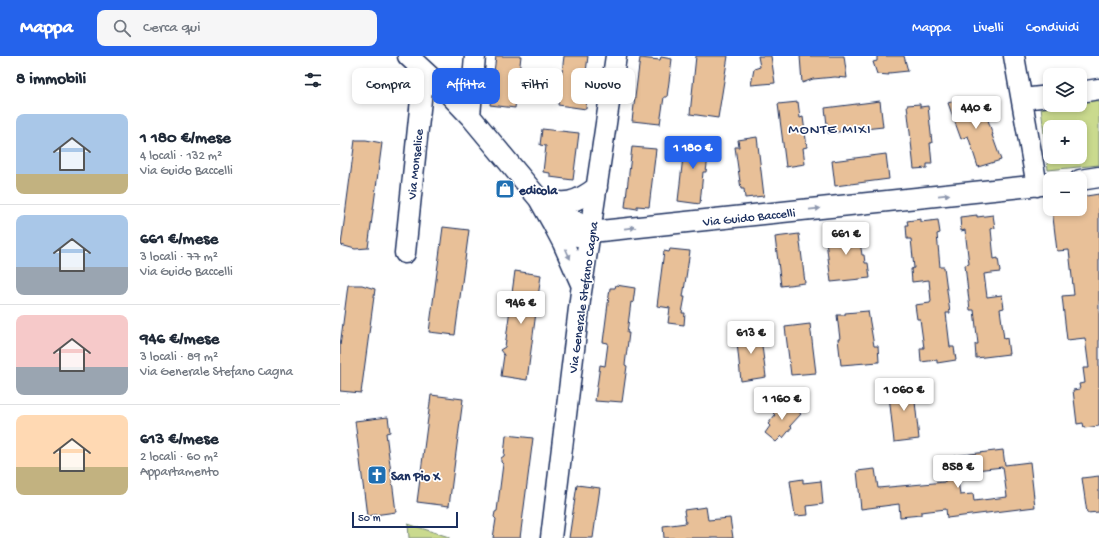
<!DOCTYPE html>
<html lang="it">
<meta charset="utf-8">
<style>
body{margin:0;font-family:"Gochi Hand",sans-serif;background:#f6f6f7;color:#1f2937;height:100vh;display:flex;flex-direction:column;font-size:15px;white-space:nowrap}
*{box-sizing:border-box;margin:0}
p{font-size:13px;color:#747a83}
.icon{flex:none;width:22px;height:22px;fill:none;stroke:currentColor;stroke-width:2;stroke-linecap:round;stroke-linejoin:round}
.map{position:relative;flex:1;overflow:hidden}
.panel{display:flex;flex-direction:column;background:#fff;width:340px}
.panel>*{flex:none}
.guide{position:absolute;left:12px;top:12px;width:380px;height:36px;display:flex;gap:8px}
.fabs{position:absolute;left:703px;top:12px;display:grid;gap:8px}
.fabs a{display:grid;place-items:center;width:44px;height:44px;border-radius:8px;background:#fff;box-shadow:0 2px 6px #0003;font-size:20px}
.scale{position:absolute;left:12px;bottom:10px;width:106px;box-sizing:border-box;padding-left:4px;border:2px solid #1b2f5e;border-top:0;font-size:11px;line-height:14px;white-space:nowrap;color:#1b2f5e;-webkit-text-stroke:3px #fff;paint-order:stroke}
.price{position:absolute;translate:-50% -34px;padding:0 9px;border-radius:4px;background:#fff;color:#222;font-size:13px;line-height:26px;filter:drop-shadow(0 1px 2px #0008)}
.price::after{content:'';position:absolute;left:50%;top:24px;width:12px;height:9px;margin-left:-6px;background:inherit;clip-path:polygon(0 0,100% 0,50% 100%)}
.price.selected{background:#2563eb;color:#fff}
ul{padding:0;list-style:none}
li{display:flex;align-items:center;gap:12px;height:100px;padding:0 16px}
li+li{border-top:1px solid #e0e1e3}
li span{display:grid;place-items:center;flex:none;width:112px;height:80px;border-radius:8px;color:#555}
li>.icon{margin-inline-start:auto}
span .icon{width:48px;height:48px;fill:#fffc;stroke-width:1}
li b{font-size:17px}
h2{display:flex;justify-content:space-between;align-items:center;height:48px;padding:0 16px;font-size:17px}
.tag{padding:0 14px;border-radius:8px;background:#fff;box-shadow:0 2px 6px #0003;font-size:14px;line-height:36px}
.tag.selected{background:#2563eb;color:#fff}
header{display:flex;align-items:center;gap:24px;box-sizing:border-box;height:56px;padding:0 20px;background:#2563eb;color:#fff}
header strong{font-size:19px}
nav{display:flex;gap:22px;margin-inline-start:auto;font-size:14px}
.search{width:280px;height:36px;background:#f6f6f7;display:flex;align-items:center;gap:10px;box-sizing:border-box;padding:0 14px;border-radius:8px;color:#747a83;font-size:15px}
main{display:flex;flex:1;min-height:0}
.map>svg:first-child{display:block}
.green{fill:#cada8e;stroke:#728476;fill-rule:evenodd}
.building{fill:#e8c098;stroke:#1b2f5e;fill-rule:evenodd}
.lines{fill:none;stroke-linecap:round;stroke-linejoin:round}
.minor-casing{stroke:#1b2f5e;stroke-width:23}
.minor{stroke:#fff;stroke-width:20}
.oneway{fill:#8d97ae}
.labels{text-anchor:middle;stroke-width:3.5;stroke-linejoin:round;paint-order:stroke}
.street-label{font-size:13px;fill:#1b2f5e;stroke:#fff}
.poi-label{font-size:13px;font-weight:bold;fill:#1b2f5e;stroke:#fff;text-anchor:start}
.quarter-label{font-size:15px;letter-spacing:1px;fill:#1b2f5e;stroke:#fff}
</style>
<header>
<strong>Mappa</strong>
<div class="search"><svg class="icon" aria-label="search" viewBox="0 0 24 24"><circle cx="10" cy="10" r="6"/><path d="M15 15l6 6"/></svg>Cerca qui</div>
<nav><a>Mappa</a><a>Livelli</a><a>Condividi</a></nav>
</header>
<main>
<section class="panel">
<h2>8 immobili<svg class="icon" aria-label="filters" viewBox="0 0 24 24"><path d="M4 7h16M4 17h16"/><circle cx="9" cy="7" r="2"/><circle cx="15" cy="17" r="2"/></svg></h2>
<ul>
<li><span style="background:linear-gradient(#a9c7e8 75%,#c2b280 0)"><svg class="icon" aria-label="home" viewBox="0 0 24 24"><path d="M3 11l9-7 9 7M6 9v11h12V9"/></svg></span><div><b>1 180 €/mese</b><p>4 locali · 132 m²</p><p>Via Guido Baccelli</p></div></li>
<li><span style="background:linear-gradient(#a9c7e8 65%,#9aa5b1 0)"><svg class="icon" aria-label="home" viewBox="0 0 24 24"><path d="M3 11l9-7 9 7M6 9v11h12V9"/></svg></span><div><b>661 €/mese</b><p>3 locali · 77 m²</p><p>Via Guido Baccelli</p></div></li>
<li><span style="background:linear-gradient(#f6c9c9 65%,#9aa5b1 0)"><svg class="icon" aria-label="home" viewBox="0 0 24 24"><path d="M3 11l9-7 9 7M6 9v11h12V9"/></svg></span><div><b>946 €/mese</b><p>3 locali · 89 m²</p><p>Via Generale Stefano Cagna</p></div></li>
<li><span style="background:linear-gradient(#ffd9b3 65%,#c2b280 0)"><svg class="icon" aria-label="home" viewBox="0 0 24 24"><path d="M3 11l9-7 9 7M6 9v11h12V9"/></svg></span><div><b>613 €/mese</b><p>2 locali · 60 m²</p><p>Appartamento</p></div></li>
</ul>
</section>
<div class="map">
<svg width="759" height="482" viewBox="0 0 759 482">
<rect width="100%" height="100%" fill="#fff"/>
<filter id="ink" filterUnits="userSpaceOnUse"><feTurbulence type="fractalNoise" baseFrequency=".025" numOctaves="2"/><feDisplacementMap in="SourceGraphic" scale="8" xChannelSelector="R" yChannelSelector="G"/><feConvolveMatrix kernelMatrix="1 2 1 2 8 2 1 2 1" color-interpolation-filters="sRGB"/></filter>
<g filter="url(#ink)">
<path class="green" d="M 759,44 L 759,109 L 708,114 L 701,51 L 716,49 L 740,49 L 740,46 ZM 710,71 L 740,71 L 740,101 L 710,101 Z
M 68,468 L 109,481 L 109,482 L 69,482 Z"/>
<path class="building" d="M 156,0 L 181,0 L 175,52 L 150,49 Z
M 224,0 L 248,0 L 243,41 L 247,41 L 246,53 L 218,49 Z
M 356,0 L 388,0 L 378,62 L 350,58 Z
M 418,0 L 431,0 L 435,27 L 411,29 L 414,13 L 420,11 Z
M 460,0 L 504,0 L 507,22 L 495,21 L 473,23 L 462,27 Z
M 537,0 L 564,0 L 568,15 L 549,17 L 549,19 L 537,18 L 533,6 L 537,5 Z
M 321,1 L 332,3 L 327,41 L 324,41 L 320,68 L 292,65 L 300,2 L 320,4 Z
M 624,42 L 626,47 L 641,43 L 653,79 L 652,79 L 661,104 L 638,111 L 628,80 L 621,83 L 608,47 Z
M 540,45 L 543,71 L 488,77 L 485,52 Z
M 458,46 L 460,62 L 463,61 L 467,91 L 463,92 L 465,108 L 446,111 L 438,48 Z
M 580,48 L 580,51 L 588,50 L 592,87 L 590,87 L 592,108 L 587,108 L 587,112 L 574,113 L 567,49 Z
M 202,73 L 239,77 L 233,124 L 210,121 L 210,117 L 203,116 L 206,90 L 200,89 Z
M 417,81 L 424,140 L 405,142 L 404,133 L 401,133 L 395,91 L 399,91 L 398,84 Z
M 345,83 L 370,86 L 366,116 L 363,116 L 360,148 L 338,145 Z
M 15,84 L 26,84 L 42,87 L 28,192 L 15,193 L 1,189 Z
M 292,91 L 316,93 L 309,151 L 297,150 L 297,153 L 285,151 Z
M 546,98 L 549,123 L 495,130 L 492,105 Z
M 759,138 L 759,370 L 744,372 L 743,367 L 737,368 L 733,334 L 740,333 L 739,328 L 745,327 L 743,312 L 749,312 L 745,282 L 727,284 L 722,240 L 734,239 L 729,194 L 717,195 L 712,153 L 740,153 L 740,141 Z
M 637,159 L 637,161 L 653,159 L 655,172 L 651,173 L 654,203 L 658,202 L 660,216 L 644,218 L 647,241 L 662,239 L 664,252 L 660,253 L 664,283 L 667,282 L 669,298 L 636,302 L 635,288 L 638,288 L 634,254 L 630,254 L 625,209 L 629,208 L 625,174 L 621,175 L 620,161 Z
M 581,163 L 581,166 L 598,164 L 600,177 L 597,178 L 600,211 L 604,211 L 610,257 L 606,257 L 610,291 L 614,291 L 616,304 L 597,307 L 597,304 L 581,306 L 580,292 L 584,292 L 580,263 L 577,263 L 575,249 L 590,247 L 591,245 L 589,224 L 572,226 L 571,213 L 574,212 L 571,183 L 567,183 L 566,169 L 568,169 L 567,165 Z
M 103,171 L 129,174 L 115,279 L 89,276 Z
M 518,172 L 522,199 L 524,199 L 525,207 L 528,207 L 530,222 L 491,226 L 486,185 L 489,185 L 488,177 L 496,176 L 496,174 Z
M 459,178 L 465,227 L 441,230 L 435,181 Z
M 330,193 L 350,195 L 343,241 L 345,241 L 342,257 L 345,257 L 344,269 L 328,267 L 330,252 L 317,250 L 324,195 L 329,196 Z
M 175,215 L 201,219 L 187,324 L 161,320 L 164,299 L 160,294 L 165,291 L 171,245 L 167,239 L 172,237 Z
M 8,229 L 22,229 L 35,233 L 21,337 L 0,335 L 0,290 Z
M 276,229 L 295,232 L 293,247 L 291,246 L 287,277 L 289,277 L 285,309 L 287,310 L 282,346 L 269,345 L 269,346 L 255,345 L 260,309 L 265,310 L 268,287 L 263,286 L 270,232 L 275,232 Z
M 528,255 L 534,290 L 538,290 L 539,306 L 501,309 L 498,283 L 500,283 L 497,259 L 505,259 L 505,257 Z
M 470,268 L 476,317 L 451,319 L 445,271 Z
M 420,274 L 426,321 L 401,325 L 396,277 Z
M 573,327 L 579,383 L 554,386 L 548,330 Z
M 91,339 L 123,343 L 109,450 L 77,446 Z
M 444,344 L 461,358 L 450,370 L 452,371 L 443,382 L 442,380 L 436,386 L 425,377 L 430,370 L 428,368 L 435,359 L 433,357 Z
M 48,361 L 50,376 L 46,377 L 56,456 L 27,460 L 15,365 Z
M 166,379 L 193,382 L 180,482 L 153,482 L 156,463 L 154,461 L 155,456 L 157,455 L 163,408 L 161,406 L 161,402 L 164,400 Z
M 663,394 L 665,409 L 690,406 L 695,451 L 607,462 L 606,453 L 581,456 L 581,459 L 560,461 L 559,448 L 521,453 L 517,415 L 535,413 L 538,432 L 605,426 L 604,416 L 609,416 L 608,405 L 614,404 L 614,400 ZM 663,411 L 667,441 L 634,445 L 633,438 L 620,439 L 617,416 Z
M 759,420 L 759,456 L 747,457 L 742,422 Z
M 463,423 L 463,427 L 481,425 L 483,448 L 467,450 L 468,459 L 455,460 L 450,425 Z
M 237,429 L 260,432 L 253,482 L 229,482 Z
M 366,451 L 368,464 L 390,462 L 393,482 L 324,482 L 323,470 L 346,467 L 344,454 Z"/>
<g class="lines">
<g class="minor-casing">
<path id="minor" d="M 68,0 L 109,38 L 130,60 L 199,143 L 212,166 L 227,177 L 238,180 L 251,176 L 710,128
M 674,0 L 697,130
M 740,36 L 759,33
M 682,43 L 710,40
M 130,60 L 135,0
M 740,124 L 759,121
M 199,143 C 225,149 235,148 257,131
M 213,146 C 221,162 239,164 251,176
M 213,168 L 223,187 L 242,230
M 65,197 L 82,34 L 92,23
M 211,482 L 241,236 L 276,0"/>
</g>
<use href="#minor" class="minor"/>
</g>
<defs><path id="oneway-solid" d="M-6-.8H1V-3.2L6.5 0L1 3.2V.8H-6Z"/></defs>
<g class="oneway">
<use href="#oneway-solid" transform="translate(604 139) rotate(-6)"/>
<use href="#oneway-solid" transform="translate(475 153) rotate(-6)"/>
<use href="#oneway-solid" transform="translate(290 172) rotate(-6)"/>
<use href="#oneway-solid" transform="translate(228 198) rotate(66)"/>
</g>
</g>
<defs>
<g id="shop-square" transform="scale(1)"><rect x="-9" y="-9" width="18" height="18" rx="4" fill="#1f6fb2" stroke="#fff"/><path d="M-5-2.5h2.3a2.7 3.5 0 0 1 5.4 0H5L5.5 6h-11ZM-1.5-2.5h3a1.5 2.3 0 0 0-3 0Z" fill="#fff"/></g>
<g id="church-square" transform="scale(1)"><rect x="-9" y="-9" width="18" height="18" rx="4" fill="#1f6fb2" stroke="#fff"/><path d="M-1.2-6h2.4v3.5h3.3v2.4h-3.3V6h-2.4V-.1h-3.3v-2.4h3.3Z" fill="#fff"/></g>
</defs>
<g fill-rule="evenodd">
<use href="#shop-square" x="165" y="133"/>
<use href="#church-square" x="37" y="419"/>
</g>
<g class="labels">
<g class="street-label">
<text transform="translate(74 108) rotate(-84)" y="5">Via Monselice</text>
<text transform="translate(409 160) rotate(-6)" y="5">Via Guido Baccelli</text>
<text transform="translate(242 241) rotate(-82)" y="5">Via Generale Stefano Cagna</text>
</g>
<g class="poi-label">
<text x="179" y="138">edicola</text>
<text x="51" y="424">San Pio X</text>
</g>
<g class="quarter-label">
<text x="490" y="77">MONTE MIXI</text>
</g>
</g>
</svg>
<div class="fabs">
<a><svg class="icon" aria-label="layers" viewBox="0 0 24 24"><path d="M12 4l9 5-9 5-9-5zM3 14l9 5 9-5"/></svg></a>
<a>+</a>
<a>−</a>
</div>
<div class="scale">50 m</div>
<b class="price" style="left:636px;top:74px">440 €</b>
<b class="price selected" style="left:353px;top:114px">1 180 €</b>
<b class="price" style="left:506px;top:200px">661 €</b>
<b class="price" style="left:181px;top:269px">946 €</b>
<b class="price" style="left:411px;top:299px">613 €</b>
<b class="price" style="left:564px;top:356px">1 060 €</b>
<b class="price" style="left:442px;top:365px">1 160 €</b>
<b class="price" style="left:618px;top:433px">858 €</b>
<div class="guide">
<a class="tag">Compra</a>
<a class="tag selected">Affitta</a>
<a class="tag">Filtri</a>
<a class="tag">Nuovo</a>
</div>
</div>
</main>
